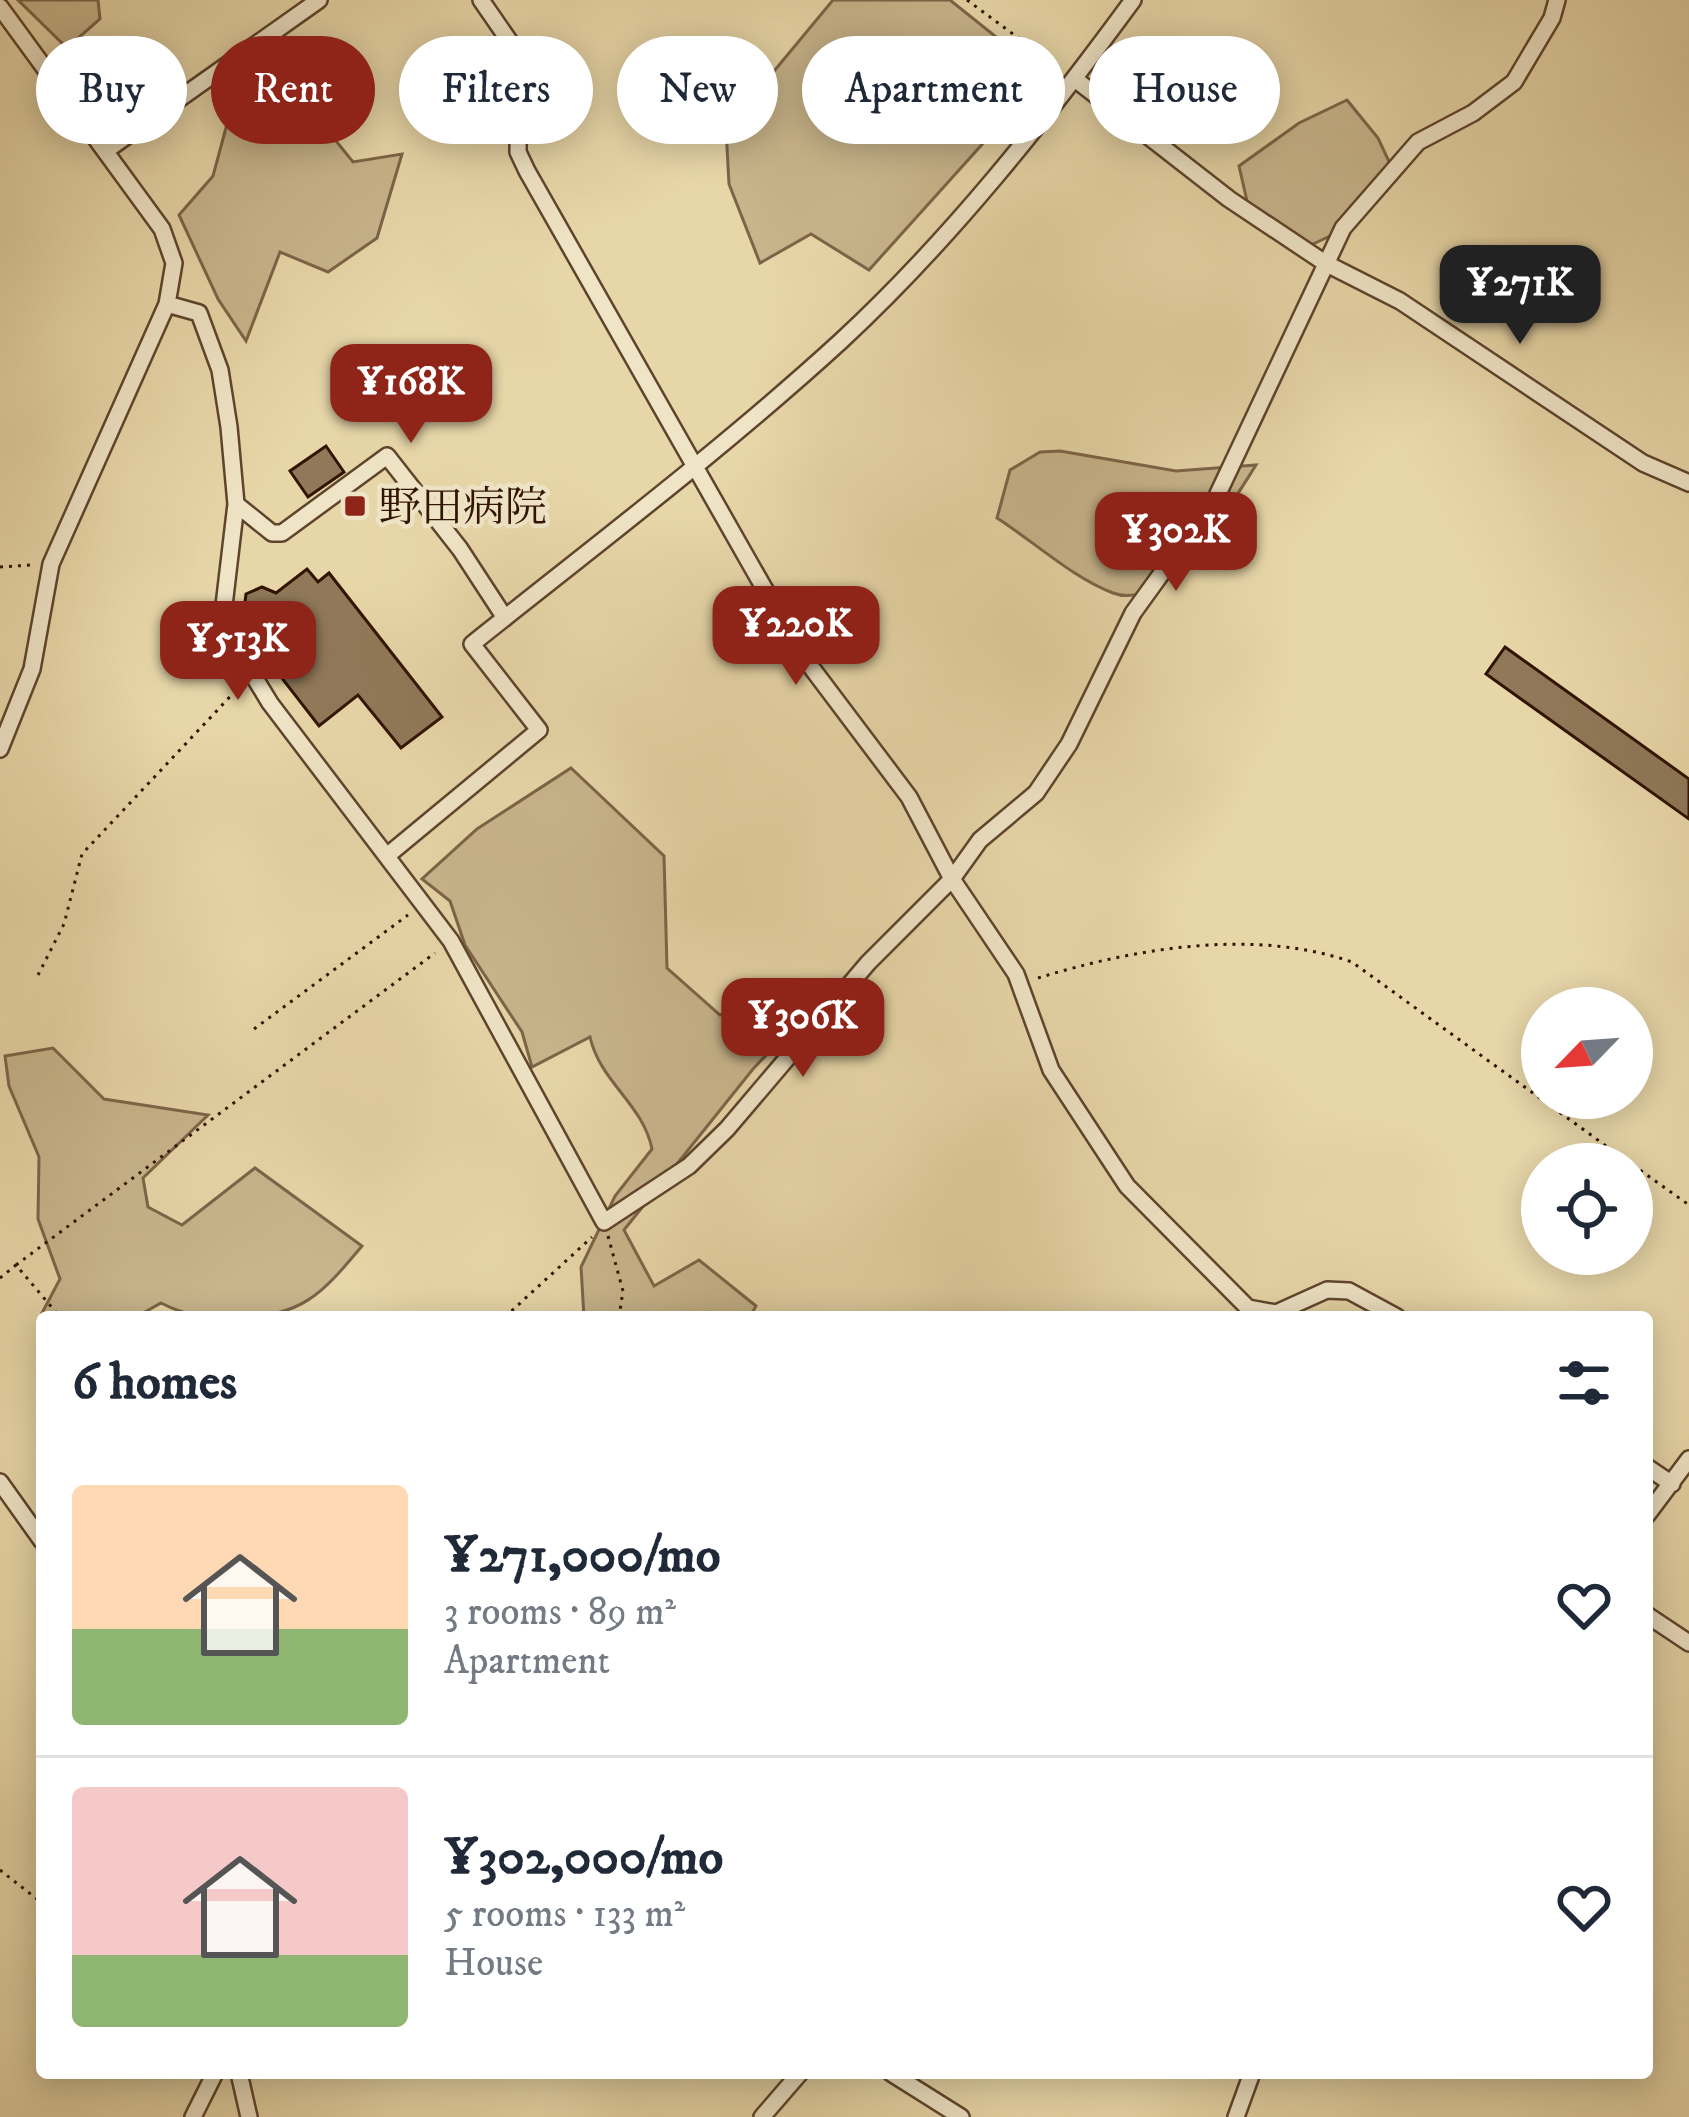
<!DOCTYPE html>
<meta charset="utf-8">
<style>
body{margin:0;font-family:"IM FELL DW Pica","Noto Serif JP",serif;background:#f6f6f7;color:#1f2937;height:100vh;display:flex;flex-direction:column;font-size:45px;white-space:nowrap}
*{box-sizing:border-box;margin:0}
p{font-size:39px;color:#747a83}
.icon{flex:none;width:66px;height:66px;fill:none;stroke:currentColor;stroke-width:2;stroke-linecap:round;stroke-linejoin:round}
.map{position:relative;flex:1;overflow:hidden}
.sheet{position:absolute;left:36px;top:1311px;width:1617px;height:768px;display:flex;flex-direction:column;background:#fff;border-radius:12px;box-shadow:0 6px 30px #0003}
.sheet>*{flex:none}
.banner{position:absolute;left:36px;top:36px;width:1617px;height:108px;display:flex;gap:24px}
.needle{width:78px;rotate:245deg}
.fabs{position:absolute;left:1521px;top:987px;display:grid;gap:24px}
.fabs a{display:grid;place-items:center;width:132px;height:132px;border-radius:50%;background:#fff;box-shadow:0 6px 30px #0003;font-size:60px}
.price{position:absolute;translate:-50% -102px;padding:0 27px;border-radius:24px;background:#8f2418;color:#fff;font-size:39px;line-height:78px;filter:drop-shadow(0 3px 6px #0008)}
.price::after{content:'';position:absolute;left:50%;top:72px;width:36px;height:27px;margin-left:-18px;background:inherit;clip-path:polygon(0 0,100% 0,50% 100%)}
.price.active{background:#222;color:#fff}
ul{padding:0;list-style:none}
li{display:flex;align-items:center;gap:36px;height:300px;padding:0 36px}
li+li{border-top:3px solid #e0e1e3}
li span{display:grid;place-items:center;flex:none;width:336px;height:240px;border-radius:12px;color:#555}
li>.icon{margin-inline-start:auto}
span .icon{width:144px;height:144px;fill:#fffc;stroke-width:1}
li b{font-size:51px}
h2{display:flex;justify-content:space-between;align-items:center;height:144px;padding:0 36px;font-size:51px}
.chip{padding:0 42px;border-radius:54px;background:#fff;box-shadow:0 6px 30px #0003;font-size:42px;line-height:108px}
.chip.active{background:#8f2418;color:#fff}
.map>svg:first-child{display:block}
.green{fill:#c8b58c;stroke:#7d6448;stroke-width:3}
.building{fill:#907959;stroke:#321403;stroke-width:3}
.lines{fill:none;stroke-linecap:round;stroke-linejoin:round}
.street-casing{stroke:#5f442c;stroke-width:20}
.path{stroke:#321403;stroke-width:3;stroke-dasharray:3 6;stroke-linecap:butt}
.street{stroke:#efe4c6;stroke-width:15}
.poi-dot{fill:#8f2418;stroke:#efe4c6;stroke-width:4.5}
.labels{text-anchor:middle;stroke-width:9;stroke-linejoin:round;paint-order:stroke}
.poi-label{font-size:42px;fill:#321403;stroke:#efe4c6;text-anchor:start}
</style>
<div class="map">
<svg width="1689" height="2117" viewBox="0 0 1689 2117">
<rect width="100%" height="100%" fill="#e7d6a8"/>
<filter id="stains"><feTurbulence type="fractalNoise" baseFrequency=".00167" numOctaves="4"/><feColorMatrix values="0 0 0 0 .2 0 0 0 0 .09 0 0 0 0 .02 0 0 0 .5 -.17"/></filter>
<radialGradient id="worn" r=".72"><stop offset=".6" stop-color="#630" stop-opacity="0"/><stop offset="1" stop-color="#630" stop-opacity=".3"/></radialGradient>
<path class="green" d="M 18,0 L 98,0 L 100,19 L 67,48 Z
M 833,0 L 950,0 L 1010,48 L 1040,80 L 869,270 L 811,234 L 760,263 L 729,184 L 726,129 Z
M 293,88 L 353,162 L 402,154 L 377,238 L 328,272 L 280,252 L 246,341 L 218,299 L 179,215 L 213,176 L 234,98 Z
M 1347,100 L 1378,138 L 1394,172 L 1330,236 L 1296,252 L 1247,201 L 1239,166 L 1299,123 Z
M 1060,451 L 1176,471 L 1256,465 C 1233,501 1168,614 1113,593 C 1073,578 1033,541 997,518 L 1010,470 L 1040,452 Z
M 571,768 L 664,856 L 667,968 L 720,1015 L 774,995 L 813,1006 L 753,1069 L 624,1230 L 654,1286 L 699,1260 L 756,1306 L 750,1317 L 584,1317 L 581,1267 L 615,1196 L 652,1149 C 643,1104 600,1082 590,1037 L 532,1067 L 522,1032 L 465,945 L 450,901 L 422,879 L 477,829 Z
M 53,1048 L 104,1099 L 208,1115 L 143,1178 L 148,1207 L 182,1225 L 255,1168 L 362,1246 C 321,1295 302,1317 235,1317 C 206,1317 188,1317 161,1303 L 136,1317 L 42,1313 L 60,1279 L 38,1219 L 39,1157 L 9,1086 L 5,1056 Z"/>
<path class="building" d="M 326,446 L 344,472 L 308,497 L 290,471 Z
M 307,569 L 318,582 L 329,573 L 442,717 L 401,748 L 358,695 L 319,726 L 260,650 L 266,644 L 244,610 L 246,594 L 262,587 L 276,593 Z
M 1505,647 L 1689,779 L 1689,819 L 1486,674 Z"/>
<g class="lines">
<g class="street-casing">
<path id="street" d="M 481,0 L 519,55 L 518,152 L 527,171 L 802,655 L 909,797 L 952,879 L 1016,974 L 1051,1070 L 1127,1186 L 1248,1308 L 1276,1313 L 1327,1290 L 1349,1291 L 1397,1317
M 0,7 L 162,229 L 174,263 L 167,304 L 51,564 L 32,669 L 0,749
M 1075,79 L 1229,199 L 1325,263 L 1400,301 L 1643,463 L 1689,483
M 107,150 L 319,0
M 167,304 L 199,313 L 220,370 L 229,427 L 236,504 L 223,614 L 233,642 L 270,703 L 451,941 L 604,1222 L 689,1166 L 727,1129 L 868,963 L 952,879 L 980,840 L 1036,793 L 1069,744 L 1133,613 L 1216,498 L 1343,228 L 1418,142 L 1473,113 L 1514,82 L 1552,18 L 1557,0
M 236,504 L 272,533 L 282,533 L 387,456 L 460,549 L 505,618
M 388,855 L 539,730 L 472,644 C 596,545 724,448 841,341 C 950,240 1045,120 1133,0
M 1647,1467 L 1672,1484
M 0,1482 L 42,1541
M 1647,1515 L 1689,1459
M 1647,1615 L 1689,1643
M 239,2073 L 249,2117
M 891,2073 L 961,2117
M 193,2117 L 215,2073
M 762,2117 L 800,2073
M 1236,2117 L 1252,2073"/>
</g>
<path class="path" d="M 967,0 L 1059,68
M 0,567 L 31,565
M 38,975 L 64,924 L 82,854 L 241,685
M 1038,978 C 1136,948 1254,928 1352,962 L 1631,1164
M 254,1029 L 408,915
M 1633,1165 L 1689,1205
M 608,1236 L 623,1291 L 619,1317
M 16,1265 L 435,953
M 0,1278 L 16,1265 L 60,1317
M 505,1317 L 592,1237
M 0,1870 L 42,1903"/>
<use href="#street" class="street"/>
</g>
<rect class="poi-dot" x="343" y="494" width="24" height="24" rx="6"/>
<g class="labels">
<g class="poi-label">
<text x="379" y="521">野田病院</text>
</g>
</g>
<rect width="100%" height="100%" filter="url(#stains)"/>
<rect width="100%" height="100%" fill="url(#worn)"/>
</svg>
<div class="fabs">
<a><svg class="needle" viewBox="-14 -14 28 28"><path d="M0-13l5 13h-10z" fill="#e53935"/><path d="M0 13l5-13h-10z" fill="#747a83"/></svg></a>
<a><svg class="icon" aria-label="locate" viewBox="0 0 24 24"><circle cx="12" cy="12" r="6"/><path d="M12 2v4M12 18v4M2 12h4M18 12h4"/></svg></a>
</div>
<b class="price active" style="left:1520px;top:347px">¥271K</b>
<b class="price" style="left:411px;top:446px">¥168K</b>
<b class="price" style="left:1176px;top:594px">¥302K</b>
<b class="price" style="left:796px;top:688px">¥220K</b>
<b class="price" style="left:238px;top:703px">¥513K</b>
<b class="price" style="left:803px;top:1080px">¥306K</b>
<div class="banner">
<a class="chip">Buy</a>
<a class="chip active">Rent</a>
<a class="chip">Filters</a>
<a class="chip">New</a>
<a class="chip">Apartment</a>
<a class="chip">House</a>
</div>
<section class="sheet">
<h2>6 homes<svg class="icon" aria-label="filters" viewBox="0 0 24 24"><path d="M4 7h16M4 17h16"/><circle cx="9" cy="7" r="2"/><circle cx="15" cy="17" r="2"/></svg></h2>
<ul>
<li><span style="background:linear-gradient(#ffd9b3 60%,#8fb573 0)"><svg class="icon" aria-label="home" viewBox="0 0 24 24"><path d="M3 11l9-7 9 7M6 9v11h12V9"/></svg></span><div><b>¥271,000/mo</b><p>3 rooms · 89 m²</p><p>Apartment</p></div><svg class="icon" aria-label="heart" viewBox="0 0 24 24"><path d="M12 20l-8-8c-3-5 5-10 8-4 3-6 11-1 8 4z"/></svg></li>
<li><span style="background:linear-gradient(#f6c9c9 70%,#8fb573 0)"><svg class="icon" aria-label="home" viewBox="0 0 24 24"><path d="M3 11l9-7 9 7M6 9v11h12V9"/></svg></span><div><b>¥302,000/mo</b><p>5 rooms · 133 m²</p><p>House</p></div><svg class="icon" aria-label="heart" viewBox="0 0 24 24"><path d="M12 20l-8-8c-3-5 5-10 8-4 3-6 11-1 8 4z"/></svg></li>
</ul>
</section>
</div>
